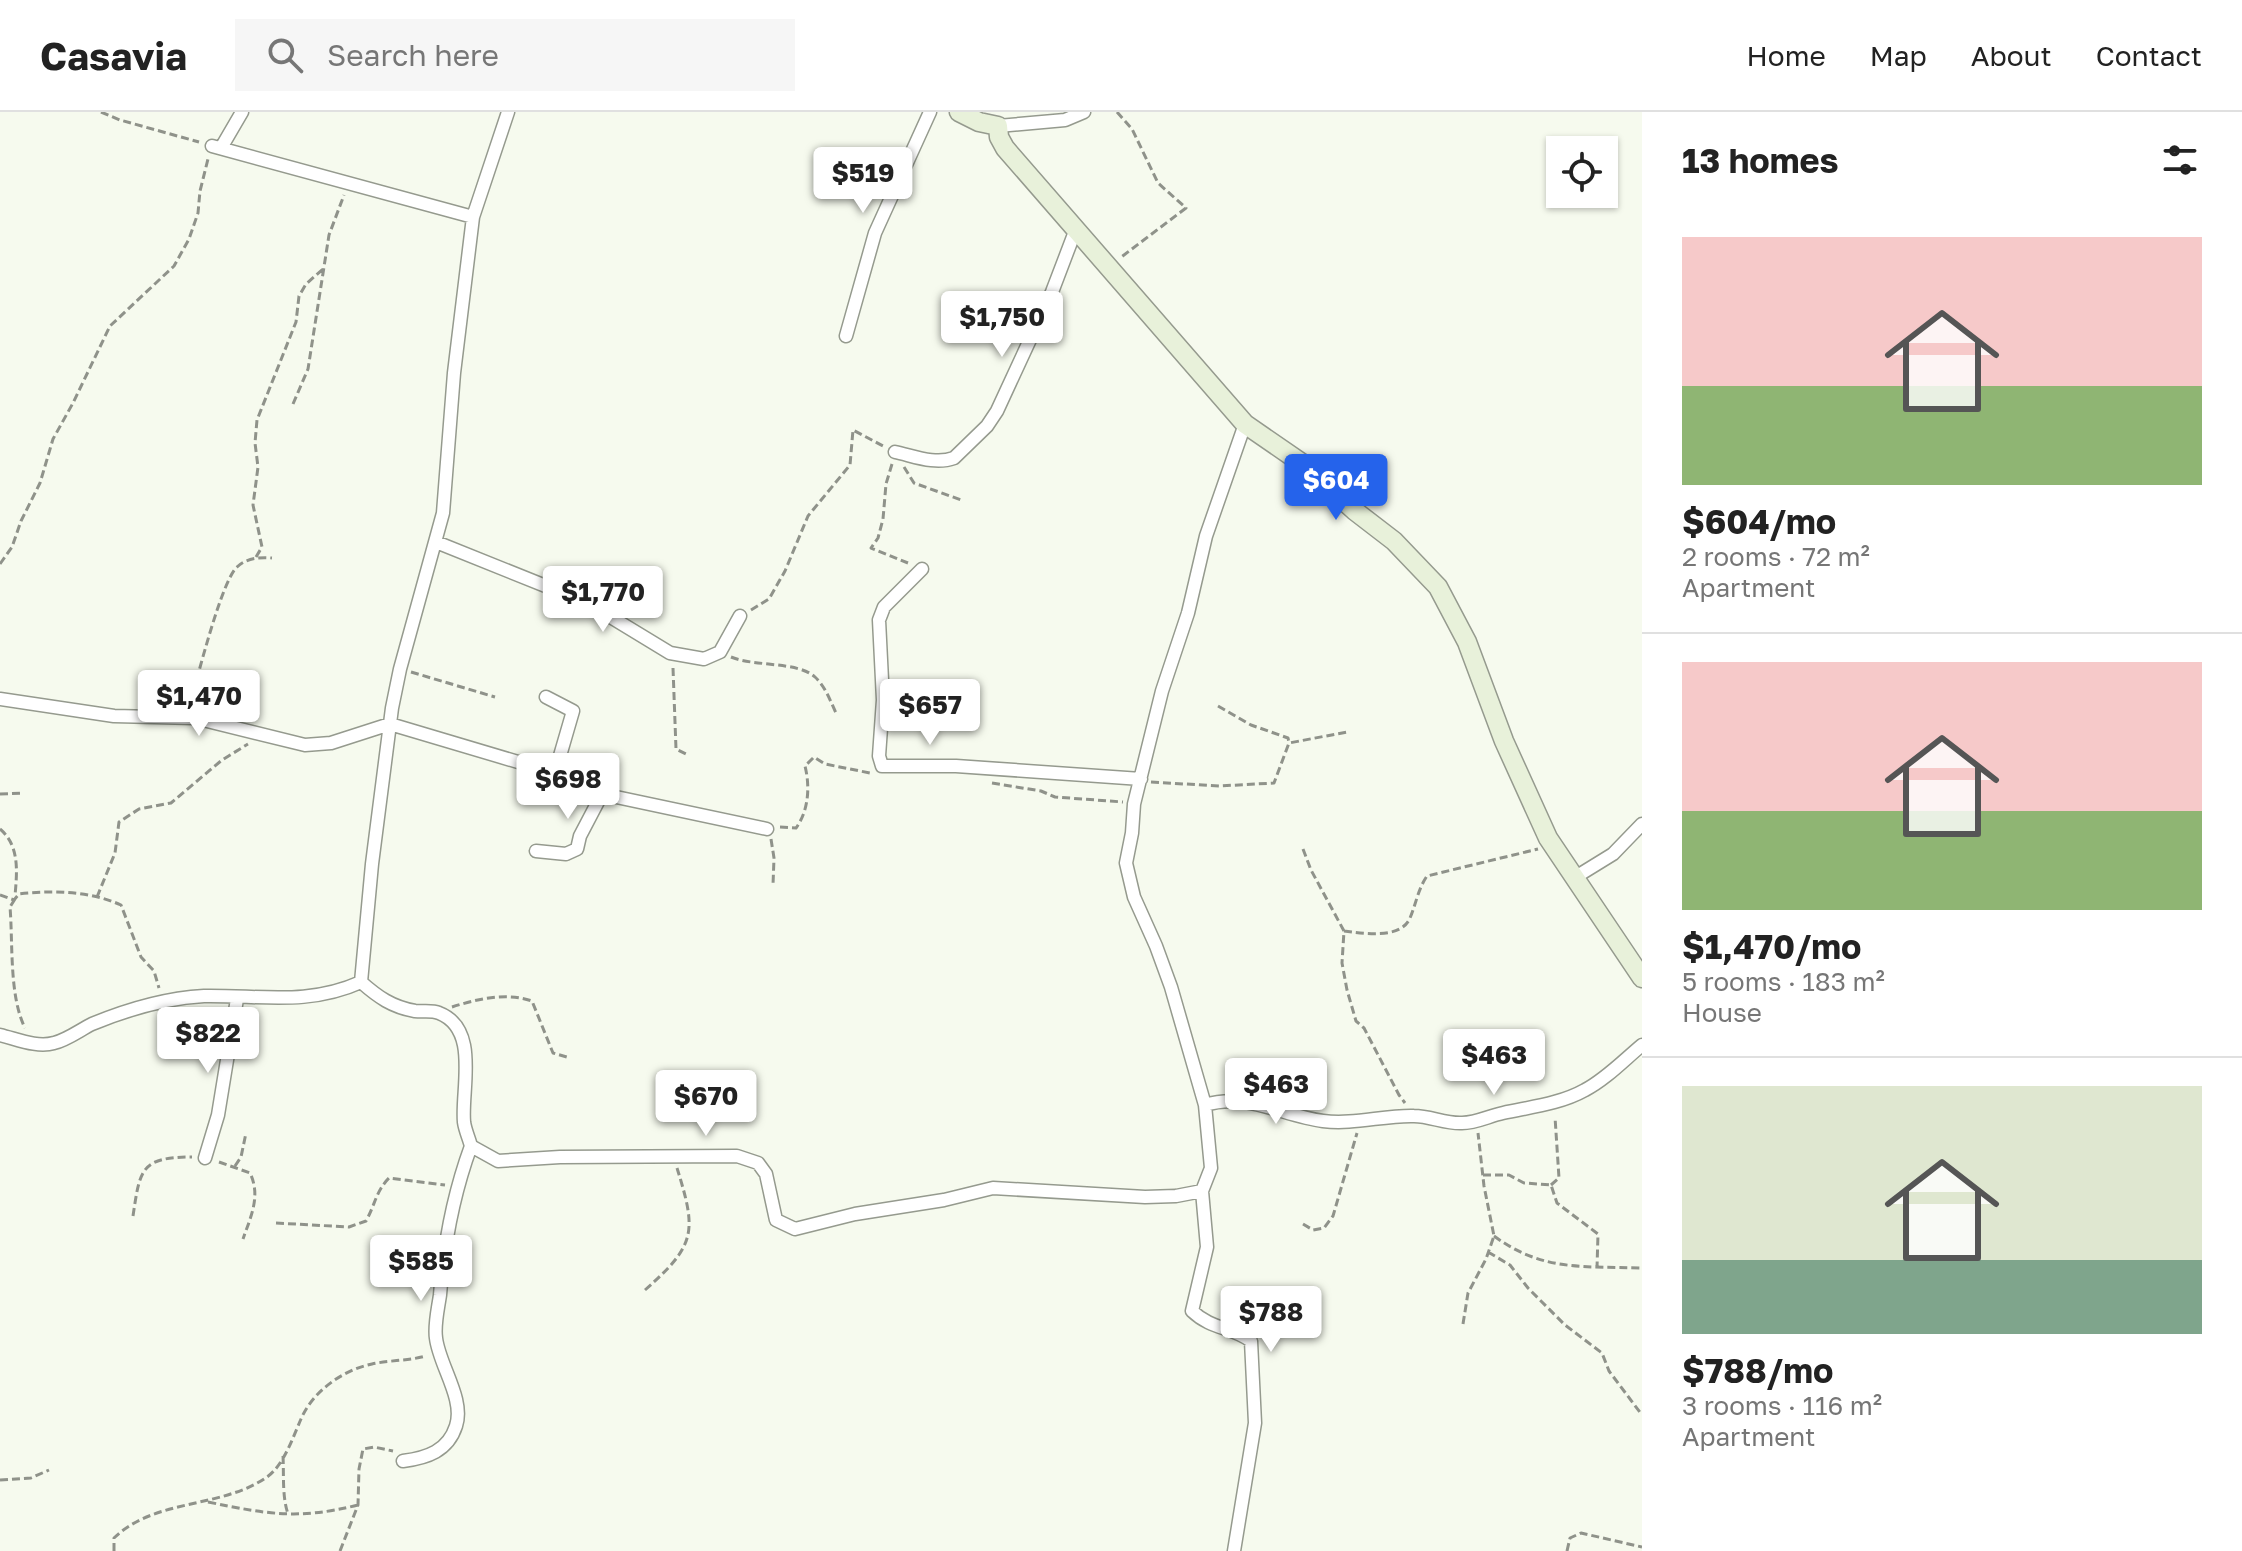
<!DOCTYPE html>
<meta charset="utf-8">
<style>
body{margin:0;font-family:"Golos Text",sans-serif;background:#f6f6f6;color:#222;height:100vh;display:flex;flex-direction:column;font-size:30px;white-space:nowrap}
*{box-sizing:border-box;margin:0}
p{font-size:26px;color:#767676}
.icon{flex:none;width:44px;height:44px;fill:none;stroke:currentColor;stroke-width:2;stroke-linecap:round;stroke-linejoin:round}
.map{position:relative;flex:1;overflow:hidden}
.drawer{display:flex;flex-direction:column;background:#fff;width:600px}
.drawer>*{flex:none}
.controls{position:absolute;left:1546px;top:24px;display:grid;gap:16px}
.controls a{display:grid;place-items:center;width:72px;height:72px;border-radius:0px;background:#fff;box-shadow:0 2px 6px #0004;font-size:40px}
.price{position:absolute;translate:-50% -68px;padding:0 18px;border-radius:8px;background:#fff;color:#222;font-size:26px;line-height:52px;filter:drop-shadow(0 2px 4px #0008)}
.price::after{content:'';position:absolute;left:50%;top:48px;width:24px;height:18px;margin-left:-12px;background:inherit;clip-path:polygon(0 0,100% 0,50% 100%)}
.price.on{background:#2563eb;color:#fff}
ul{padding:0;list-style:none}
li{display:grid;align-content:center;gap:16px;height:424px;padding:0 40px}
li+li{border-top:2px solid #e0e0e0}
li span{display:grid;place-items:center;height:248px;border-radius:0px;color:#555}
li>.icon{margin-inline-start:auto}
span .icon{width:144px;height:144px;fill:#fffc;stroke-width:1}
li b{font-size:34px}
h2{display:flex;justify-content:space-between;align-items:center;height:96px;padding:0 40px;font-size:34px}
header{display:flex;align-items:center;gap:48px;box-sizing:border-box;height:112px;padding:0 40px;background:#fff;border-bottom:2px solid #e0e0e0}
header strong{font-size:38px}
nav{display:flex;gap:44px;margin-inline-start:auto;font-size:28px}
.search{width:560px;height:72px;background:#f6f6f6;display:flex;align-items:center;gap:20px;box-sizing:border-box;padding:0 28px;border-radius:0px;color:#767676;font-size:30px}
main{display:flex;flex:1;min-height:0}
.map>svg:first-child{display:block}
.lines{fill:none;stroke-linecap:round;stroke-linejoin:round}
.street-casing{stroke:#959a8e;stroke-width:15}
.secondary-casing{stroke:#959a8e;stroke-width:21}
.path{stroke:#8f928a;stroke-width:3;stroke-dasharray:8 4;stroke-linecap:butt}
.street{stroke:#fff;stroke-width:12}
.secondary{stroke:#e8f1da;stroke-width:18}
</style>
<header>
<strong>Casavia</strong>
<div class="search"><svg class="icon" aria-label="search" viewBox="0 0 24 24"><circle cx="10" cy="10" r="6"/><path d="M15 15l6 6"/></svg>Search here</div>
<nav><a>Home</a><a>Map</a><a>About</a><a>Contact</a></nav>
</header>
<main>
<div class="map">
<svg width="1642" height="1439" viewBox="0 0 1642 1439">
<rect width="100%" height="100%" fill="#f6faee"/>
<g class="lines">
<g class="street-casing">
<path id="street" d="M 508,0 L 473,105 L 454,261 L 443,401 L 400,557 L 392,596 L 372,752 L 361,870 C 378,885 392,895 415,899 C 423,900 432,898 439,901 C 480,917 461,977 464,1010 C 465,1018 469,1026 471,1034 L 498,1049 L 560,1045 L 737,1044 L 758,1051 L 766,1062 L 776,1108 L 795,1117 L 855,1102 L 944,1088 L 993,1076 L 1145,1085 L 1176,1084 L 1202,1079 L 1211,1056 L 1205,993 L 1171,875 L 1156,834 L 1134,785 L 1126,751 L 1132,721 L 1134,692 L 1162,579 L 1188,501 L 1206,424 L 1245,312
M 998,14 L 1065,8 L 1084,0
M 212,34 L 473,105
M 221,36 L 242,0
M 846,224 L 875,121 L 930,0
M 895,340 C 914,344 935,353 954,346 L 987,314 L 997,299 L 1052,180 L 1076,117
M 436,430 L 558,479 L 596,496 L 670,541 L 704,547 L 720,540 L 740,504
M 922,457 L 884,495 L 879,508 L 883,588 L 879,644 L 882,654 L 956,654 L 1141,667
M 546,585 L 573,599 L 555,661
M 0,587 L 114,604 L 195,606 L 305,633 L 331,631 L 390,612 L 555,661 L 602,682 L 767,717
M 536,739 L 566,742 L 577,737 L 580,724 L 602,682
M 1574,766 L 1613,742 L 1642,712
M 0,923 C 17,927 37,936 54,931 C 67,928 80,918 92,912 C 126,898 167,886 204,884 C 260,883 308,894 361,870
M 1205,993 C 1247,980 1283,1004 1323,1009 C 1354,1013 1384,1003 1414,1004 C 1430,1004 1446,1012 1462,1011 C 1476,1011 1489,1004 1503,1001 C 1530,995 1560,992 1585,978 C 1606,967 1624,948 1642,933
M 205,1046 L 218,1003 L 237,887
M 1202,1079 L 1207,1135 L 1192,1199 C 1212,1218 1231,1214 1251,1229 L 1255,1311 L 1234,1439
M 403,1349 C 427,1346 448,1339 456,1314 C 465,1287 439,1253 436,1226 C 434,1213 438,1197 440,1183 C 444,1132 453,1083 471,1034"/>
</g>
<g class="secondary-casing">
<path id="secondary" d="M 959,0 L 979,10 L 998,14 L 999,25 L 1005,36 L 1245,312 L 1303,352 L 1355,399 L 1394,429 L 1438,475 L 1467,530 L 1504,629 L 1548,726 L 1642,866"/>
</g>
<path class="path" d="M 101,0 L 120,8 L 199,30
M 1117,0 L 1132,17 L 1158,71 L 1186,96 L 1120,146
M 293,292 L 308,257 L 329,123 L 344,83
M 892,352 L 886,372 L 883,407 L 878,426 L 871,436 L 908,451
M 904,355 L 914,371 L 964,389
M 256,445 L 262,435 L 253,393 L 258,355 L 255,331 L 257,308 L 296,210 L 299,184 L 306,172 L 323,157
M 0,452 L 12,435 L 21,409 L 40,371 L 53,327 L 73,291 L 110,214 L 174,154 L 189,127 L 198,101 L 200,79 L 208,47
M 751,498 L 769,487 L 785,459 L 808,404 L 850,353 L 853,318 L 883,334
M 731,545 C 755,555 797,549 815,565 C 826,575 831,591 837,603
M 673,556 L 676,637 L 688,643
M 411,560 L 495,585
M 190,591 C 198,565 221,470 237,455 C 246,446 260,445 272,446
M 1218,594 L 1251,613 L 1288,626 L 1289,631
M 1151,670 L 1219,674 L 1274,671 L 1289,631 L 1347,620
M 992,671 L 1041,679 L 1055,685 L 1123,690
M 0,682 L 24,681
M 780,715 L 796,716 C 809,698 810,674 805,654 L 814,645 L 825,652 L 870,661
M 0,717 C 20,734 17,760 15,784
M 771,727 L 774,746 L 773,773
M 1303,737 L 1311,758 L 1344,819 L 1342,851 L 1347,878 L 1356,909 L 1364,916 L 1399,983 L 1405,991
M 0,783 L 14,788 L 19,782 C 53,778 90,779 121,793 L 141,845 L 154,859 L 159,876
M 97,785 L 115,741 L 119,710 L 139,697 L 171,691 L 222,648 L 248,632
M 15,787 L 10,795 C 13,831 9,884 25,916
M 1344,819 C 1362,821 1401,828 1410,806 C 1416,792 1418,777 1427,764 L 1538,737
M 452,895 C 477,887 507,880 532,889 L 553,941 L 570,946
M 219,1050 L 250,1061 C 261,1084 251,1104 243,1127
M 235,1054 L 241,1045 L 246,1021
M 1483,1063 L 1509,1063 L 1524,1071 L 1551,1073 L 1557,1091 L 1598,1122 L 1597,1156
M 1551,1073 L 1559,1066 L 1555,1005
M 133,1104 C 140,1058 140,1045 192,1045
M 276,1111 L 349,1115 L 366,1109 C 375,1093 376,1079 389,1066 L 445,1073
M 1303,1112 L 1313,1118 L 1324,1116 L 1333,1104 L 1357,1021
M 1494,1124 C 1543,1160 1584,1154 1642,1156
M 1488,1140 L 1510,1153 L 1528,1176 L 1565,1213 L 1602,1241 L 1609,1259 L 1642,1303
M 645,1178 C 696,1133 697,1120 677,1056
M 1463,1212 L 1468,1181 L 1486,1147 L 1494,1124 L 1484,1074 L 1478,1021
M 283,1344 C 284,1364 282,1384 288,1402
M 0,1368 L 31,1366 L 49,1358
M 208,1390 C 267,1402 298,1408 358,1393
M 114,1439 L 114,1426 C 155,1386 221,1397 267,1365 C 284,1353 293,1325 301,1307 C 313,1279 343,1258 372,1252 C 390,1248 408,1249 426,1244
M 340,1439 L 358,1393 L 359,1357 L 363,1337 L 374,1335 L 393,1339
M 1567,1439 L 1570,1426 L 1581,1421 L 1642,1435"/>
<use href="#street" class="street"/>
<use href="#secondary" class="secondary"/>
</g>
</svg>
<div class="controls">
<a><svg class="icon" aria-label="locate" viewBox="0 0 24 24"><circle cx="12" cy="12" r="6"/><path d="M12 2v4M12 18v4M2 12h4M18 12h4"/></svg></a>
</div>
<b class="price" style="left:863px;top:103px">$519</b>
<b class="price" style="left:1002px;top:247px">$1,750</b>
<b class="price on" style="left:1336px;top:410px">$604</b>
<b class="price" style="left:603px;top:522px">$1,770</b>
<b class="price" style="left:199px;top:626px">$1,470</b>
<b class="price" style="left:930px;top:635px">$657</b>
<b class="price" style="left:568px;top:709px">$698</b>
<b class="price" style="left:208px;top:963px">$822</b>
<b class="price" style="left:1494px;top:985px">$463</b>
<b class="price" style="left:1276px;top:1014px">$463</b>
<b class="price" style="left:706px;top:1026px">$670</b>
<b class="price" style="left:421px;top:1191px">$585</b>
<b class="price" style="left:1271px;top:1242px">$788</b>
</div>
<section class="drawer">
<h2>13 homes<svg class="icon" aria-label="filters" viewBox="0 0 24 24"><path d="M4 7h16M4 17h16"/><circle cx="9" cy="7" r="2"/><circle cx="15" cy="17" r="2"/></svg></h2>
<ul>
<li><span style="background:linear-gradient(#f6c9c9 60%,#8fb573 0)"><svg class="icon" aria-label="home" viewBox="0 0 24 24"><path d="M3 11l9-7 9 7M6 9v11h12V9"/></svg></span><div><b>$604/mo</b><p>2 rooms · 72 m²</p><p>Apartment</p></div></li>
<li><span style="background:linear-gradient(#f6c9c9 60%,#8fb573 0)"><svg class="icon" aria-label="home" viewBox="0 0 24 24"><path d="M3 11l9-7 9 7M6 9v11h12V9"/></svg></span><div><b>$1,470/mo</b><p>5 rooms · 183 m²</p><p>House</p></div></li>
<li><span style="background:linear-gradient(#dfe7d0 70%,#7fa58c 0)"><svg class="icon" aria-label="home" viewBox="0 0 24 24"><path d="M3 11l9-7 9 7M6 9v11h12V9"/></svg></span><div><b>$788/mo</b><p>3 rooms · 116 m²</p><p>Apartment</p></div></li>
</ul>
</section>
</main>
